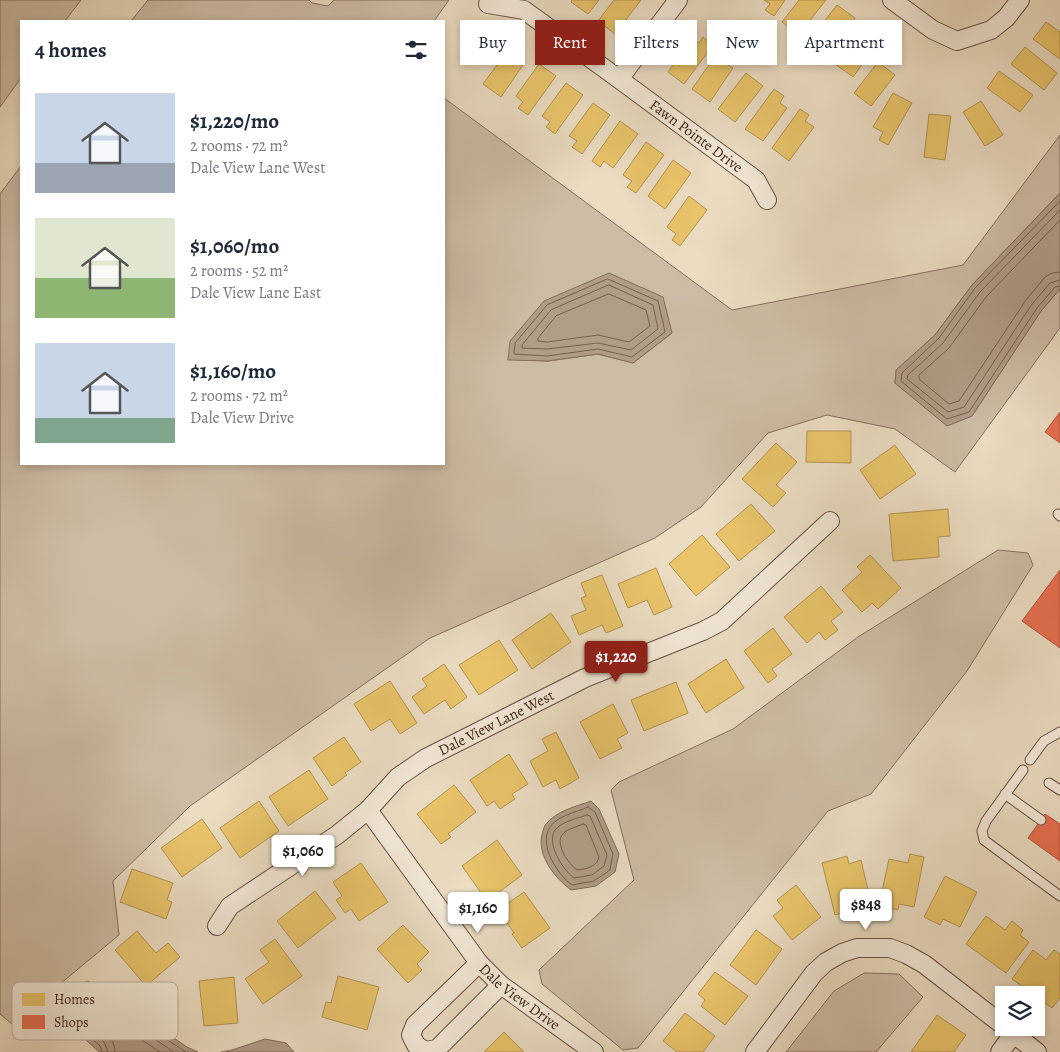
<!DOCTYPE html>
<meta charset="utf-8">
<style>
body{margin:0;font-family:Alegreya,serif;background:#f2f2f3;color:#1f2937;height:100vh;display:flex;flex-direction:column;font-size:19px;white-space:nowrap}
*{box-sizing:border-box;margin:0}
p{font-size:16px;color:#747a83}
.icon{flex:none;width:28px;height:28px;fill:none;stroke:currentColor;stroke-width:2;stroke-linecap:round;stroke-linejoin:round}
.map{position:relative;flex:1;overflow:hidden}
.drawer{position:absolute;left:20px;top:20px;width:425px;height:445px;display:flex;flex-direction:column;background:#fff;border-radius:0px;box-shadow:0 2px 8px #0003}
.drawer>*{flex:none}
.banner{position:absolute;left:460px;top:20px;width:475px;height:45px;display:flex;gap:10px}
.buttons{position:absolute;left:995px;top:986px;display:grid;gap:10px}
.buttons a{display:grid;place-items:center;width:50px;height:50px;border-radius:0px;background:#fff;box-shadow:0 2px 8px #0003;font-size:25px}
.price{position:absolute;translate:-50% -42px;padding:0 11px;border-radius:5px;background:#fff;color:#222;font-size:16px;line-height:32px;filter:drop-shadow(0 1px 2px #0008)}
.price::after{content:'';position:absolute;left:50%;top:30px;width:15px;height:11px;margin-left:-8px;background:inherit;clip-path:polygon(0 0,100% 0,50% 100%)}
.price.selected{background:#8f2418;color:#fff}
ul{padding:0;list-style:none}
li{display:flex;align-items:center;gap:15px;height:125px;padding:0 15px}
li span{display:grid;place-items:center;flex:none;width:140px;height:100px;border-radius:0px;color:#555}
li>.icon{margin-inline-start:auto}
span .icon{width:60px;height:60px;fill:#fffc;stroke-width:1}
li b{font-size:21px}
h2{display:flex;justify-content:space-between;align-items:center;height:60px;padding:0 15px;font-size:21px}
.tag{padding:0 18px;border-radius:0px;background:#fff;box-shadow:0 2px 8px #0003;font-size:18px;line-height:45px}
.tag.selected{background:#8f2418;color:#fff}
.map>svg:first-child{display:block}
.green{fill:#cdbca5;stroke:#856f5e;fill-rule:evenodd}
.water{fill:#b09d88;stroke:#826c5b}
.homes{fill:#e9c46a;stroke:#b59351}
.shops{fill:#e76f51;stroke:#b45840}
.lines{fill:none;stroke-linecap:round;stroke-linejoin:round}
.shore{stroke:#766050;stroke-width:1}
.lane-casing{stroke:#685042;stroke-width:11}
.street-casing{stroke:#685042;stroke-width:20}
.lane{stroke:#f2e8d7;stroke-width:9}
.street{stroke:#f2e8d7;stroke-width:18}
.labels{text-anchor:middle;stroke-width:5;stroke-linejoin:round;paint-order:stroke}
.street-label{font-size:15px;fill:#3d2217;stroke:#f2e8d7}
.key{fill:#f2e8d7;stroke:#bcad9d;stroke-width:1}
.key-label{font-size:14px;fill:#3d2217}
</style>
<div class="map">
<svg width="1060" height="1052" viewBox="0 0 1060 1052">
<rect width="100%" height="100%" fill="#ebdcc2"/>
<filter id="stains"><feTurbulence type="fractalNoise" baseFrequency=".004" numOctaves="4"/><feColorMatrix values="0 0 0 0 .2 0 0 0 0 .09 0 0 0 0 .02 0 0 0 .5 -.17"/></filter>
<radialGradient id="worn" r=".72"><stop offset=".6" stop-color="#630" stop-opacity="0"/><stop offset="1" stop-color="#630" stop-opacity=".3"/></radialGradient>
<path class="green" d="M 0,0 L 81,0 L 65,21 L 21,21 L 21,78 L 0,107 Z
M 148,0 L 309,0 L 312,3 L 328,6 L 334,0 L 449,0 L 434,21 L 131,21 Z
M 444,98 L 732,310 L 963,265 L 1060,135 L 1060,193 L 972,285 L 935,335 L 897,370 L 895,383 L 947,425 L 972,416 L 1041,311 L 1060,289 L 1060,328 L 955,472 L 895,429 L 827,415 L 768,433 L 701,507 L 655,538 L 430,638 L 190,806 L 113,881 L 119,935 L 12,1024 L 0,1014 L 0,194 L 21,166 L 21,464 L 444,464 ZM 672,333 L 633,363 L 598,354 L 548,361 L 508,359 Z
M 998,550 L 1028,553 L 1033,565 L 967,671 L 871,794 L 828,811 L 638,1048 L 623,1050 L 542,984 L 539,970 L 634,880 L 611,790 L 619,782 L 733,729 L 858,637 Z
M 864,973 L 899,974 L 923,997 L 876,1052 L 786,1052 L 834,991 Z"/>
<path class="water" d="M 1060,193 L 1060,289 L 1041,311 L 972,416 L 947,426 L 895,383 L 896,370 L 935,335 L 972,285 Z
M 609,273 L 663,297 L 672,333 L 633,363 L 598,354 L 548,361 L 508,360 L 510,341 L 544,301 Z
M 591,801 L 599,809 L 619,854 L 615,872 L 596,886 L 571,890 C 555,878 537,856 542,835 C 543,831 544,826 546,824 C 556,811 577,806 591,801 Z
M 88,981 L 187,1047 L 198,1052 L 99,1052 L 61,1017 C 63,994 64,989 88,981 Z
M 265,1039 L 286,1043 L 294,1052 L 221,1052 L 232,1050 Z"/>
<path class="homes" d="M 572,0 L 599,0 L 588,14 L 571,2 Z
M 614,0 L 641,0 L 615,34 L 598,21 Z
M 764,0 L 785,0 L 774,16 L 765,10 L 770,4 Z
M 799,0 L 826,0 L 803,29 L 796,23 L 791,29 L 782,22 Z
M 837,5 L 855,18 L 831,49 L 813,36 Z
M 1046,22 L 1060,32 L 1060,59 L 1033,39 Z
M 865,23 L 883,36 L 853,77 L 835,64 Z
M 703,37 L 713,45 L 684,84 L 668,72 L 692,39 L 699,43 Z
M 1025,47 L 1057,73 L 1044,90 L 1011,64 Z
M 720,49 L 729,56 L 724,62 L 733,68 L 710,102 L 692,89 Z
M 506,53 L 523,65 L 501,97 L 483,84 Z
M 878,62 L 895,75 L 871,106 L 854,93 Z
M 539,64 L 556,76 L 528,115 L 518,108 L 523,102 L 516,96 Z
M 999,71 L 1033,95 L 1020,112 L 987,88 Z
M 746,73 L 763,86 L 735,122 L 718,109 Z
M 566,83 L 583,95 L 555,134 L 546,127 L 550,122 L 542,116 Z
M 774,89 L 784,96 L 780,103 L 787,108 L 763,141 L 745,129 Z
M 893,93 L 912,103 L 888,145 L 879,140 L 883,132 L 873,127 Z
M 981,101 L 1003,135 L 985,146 L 963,112 Z
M 593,103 L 610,115 L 582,154 L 572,147 L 577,141 L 569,136 Z
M 800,109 L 809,115 L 805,121 L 814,127 L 789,161 L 772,148 Z
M 929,114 L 951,116 L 945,160 L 924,157 Z
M 620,121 L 638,134 L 613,168 L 604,161 L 600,167 L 592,161 Z
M 646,142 L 664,155 L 636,193 L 627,187 L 632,181 L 623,175 Z
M 673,160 L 691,173 L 665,209 L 648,196 Z
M 689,196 L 707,210 L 680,246 L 672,240 L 676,234 L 667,227 Z
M 807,431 L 851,431 L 851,463 L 806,462 Z
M 776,443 L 797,462 L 776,485 L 786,493 L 773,507 L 742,479 Z
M 895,445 L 916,474 L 880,499 L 860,470 Z
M 751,504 L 775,531 L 739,561 L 716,534 Z
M 948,509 L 950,536 L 938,537 L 939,557 L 893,561 L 889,514 Z
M 702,535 L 730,567 L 696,596 L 669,564 Z
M 870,555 L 901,588 L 878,609 L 872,603 L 862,612 L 842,590 L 862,572 L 857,567 Z
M 656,568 L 672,607 L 654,615 L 647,600 L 628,608 L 618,584 Z
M 602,575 L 623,626 L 606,633 L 602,625 L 579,635 L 571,616 L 586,610 L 581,598 L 586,596 L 581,583 Z
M 821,586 L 843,612 L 831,621 L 838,630 L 825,640 L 819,632 L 807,643 L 784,617 Z
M 551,613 L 571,642 L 532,669 L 512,640 Z
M 773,628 L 792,654 L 772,669 L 777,676 L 768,683 L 744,651 Z
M 499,640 L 518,670 L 479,695 L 459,665 Z
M 726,659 L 744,688 L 706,713 L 688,684 Z
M 444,664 L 467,697 L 451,709 L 445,700 L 424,714 L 412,697 L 427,686 L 422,679 Z
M 390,681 L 417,723 L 400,734 L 390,719 L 371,731 L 354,704 Z
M 676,682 L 688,713 L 644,731 L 631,700 Z
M 613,704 L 628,733 L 617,739 L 622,748 L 600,759 L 580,722 Z
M 556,732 L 579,778 L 560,789 L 556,780 L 543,787 L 530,761 L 548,751 L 542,739 Z
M 344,737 L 361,762 L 345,773 L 347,775 L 332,786 L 313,758 Z
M 509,754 L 528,784 L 512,794 L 515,799 L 500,809 L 494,801 L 487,806 L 470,780 Z
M 309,770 L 328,799 L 288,826 L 269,797 Z
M 454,785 L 476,812 L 448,834 L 451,837 L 441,844 L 417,814 Z
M 259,801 L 279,831 L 240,858 L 220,828 Z
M 202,819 L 222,848 L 182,877 L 161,848 Z
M 497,840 L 522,875 L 487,901 L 462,866 Z
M 910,854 L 924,857 L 914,907 L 899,904 L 898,910 L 879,906 L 889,859 L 908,863 Z
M 847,856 L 849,864 L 861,860 L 868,890 L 848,895 L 852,910 L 835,915 L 822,863 Z
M 361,863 L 388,902 L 359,921 L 351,909 L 345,913 L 336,900 L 342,896 L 333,882 Z
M 132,869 L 173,883 L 167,900 L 172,902 L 166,919 L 120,902 Z
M 945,876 L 977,892 L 960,927 L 943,919 L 940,925 L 924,917 Z
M 796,885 L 821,917 L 792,940 L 773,916 L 783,908 L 777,900 Z
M 315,891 L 336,918 L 298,948 L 277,921 Z
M 524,892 L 550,928 L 522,948 L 512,934 L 514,933 L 498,910 Z
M 986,916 L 1005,930 L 1012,921 L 1023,930 L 1020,935 L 1029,942 L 1006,973 L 966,944 Z
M 403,925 L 429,952 L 417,964 L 422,970 L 408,983 L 377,949 Z
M 756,930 L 782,949 L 756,985 L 730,965 Z
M 137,931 L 156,953 L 168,943 L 180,957 L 146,986 L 115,950 Z
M 275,939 L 302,976 L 263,1004 L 245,979 L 269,962 L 260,950 Z
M 1033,950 L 1046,960 L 1054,950 L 1060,954 L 1060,998 L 1052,1008 L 1012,979 Z
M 715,972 L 748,996 L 725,1025 L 701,1006 L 705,1000 L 698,994 Z
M 338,976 L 379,987 L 367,1030 L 322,1017 L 326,1002 L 331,1003 Z
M 234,977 L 238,1023 L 204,1026 L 199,981 Z
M 685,1013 L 715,1036 L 703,1052 L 677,1052 L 663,1041 Z
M 937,1015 L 966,1035 L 954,1052 L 911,1052 Z
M 504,1032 L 524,1052 L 484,1052 Z"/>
<path class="shops" d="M 1060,412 L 1060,443 L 1045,432 Z
M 1060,570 L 1060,648 L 1022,621 Z
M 1045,814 L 1060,824 L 1060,861 L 1028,838 Z"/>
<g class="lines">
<path class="shore" d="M 1060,201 L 975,288 L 939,338 L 902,373 L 901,381 L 947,419 L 969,412 L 1037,308 L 1055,287 L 1060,286
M 1060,210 L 980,292 L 943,343 L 908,375 L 907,379 L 948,412 L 964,407 L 1032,304 L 1050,283 L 1060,280
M 1060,220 L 986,297 L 949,348 L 919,375 L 919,379 L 949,404 L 959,401 L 1026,300 L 1045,277 L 1052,273 L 1060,272
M 608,279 L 658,301 L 665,332 L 632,357 L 598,349 L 547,356 L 514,354 L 515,343 L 547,305 Z
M 609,285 L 653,305 L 658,329 L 631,350 L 598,343 L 547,349 L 522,348 L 522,345 L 551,310 Z
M 609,294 L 646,310 L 650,326 L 629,342 L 598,335 L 547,342 L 538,341 L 538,338 L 556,316 Z
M 588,807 L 595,812 L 613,854 L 610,870 L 594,881 L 572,885 C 558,875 538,845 550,827 C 557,816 577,812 588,807 Z
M 587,815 L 590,816 L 607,855 L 604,866 L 592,875 L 574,878 C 563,870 546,844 555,830 C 561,822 578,818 587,815 Z
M 583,824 L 586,825 L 599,857 C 597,867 586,869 577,870 C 569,864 555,845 562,835 C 566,829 577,827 583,824 Z
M 102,1052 L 100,1046 L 66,1015 C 67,998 70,992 86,987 L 186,1052
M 108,1052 L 104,1042 L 73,1013 L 73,1002 L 80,995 L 87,994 L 174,1052
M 115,1052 C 115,1034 93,1022 81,1010 L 81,1006 L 84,1003 L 86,1003 L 160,1052"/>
<g class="lane-casing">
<path id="lane" d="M 1058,514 L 1060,516
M 1030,760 L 1044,741 L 1060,732
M 1023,770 L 986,821 L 982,831 L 984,840 L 1060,896
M 1049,783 L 1060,790
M 1005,794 L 1041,820"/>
</g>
<g class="street-casing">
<g id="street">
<path d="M 892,0 L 933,30 L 957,41 L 991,30 L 1006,18 L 1020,0"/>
<path id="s1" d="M 488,4 L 524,10 L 619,79 L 756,180 L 767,200"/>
<path d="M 619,79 L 678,0"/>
<path id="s2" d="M 368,810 L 479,963 L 501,985 L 594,1052"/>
<path id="s3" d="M 217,926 L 230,906 L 337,835 L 368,810 L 398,777 L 426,758 L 585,678 L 703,631 L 722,621 L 830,521"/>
<path d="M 479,963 L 415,1025 L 411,1035 L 416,1045 L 425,1051 L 437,1049 L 501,985"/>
<path d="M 1006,1028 L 1037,1052"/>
<path d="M 755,1052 L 814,973 L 826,962 L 842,953 L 857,948 L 890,948 L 906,954 L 924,964 L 1004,1026"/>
<path d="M 1000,1052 L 1014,1033"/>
</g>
</g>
<use href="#lane" class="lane"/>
<use href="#street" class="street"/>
</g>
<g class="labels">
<g class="street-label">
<text dy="5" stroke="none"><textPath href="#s1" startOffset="250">Fawn Pointe Drive</textPath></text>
<text dy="5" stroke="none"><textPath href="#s3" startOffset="349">Dale View Lane West</textPath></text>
<text dy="5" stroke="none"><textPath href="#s2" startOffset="242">Dale View Drive</textPath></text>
</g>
</g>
<rect x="12" y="982" width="166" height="58" rx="8" class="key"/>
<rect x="22" y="993" width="23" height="13" fill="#e9c46a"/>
<rect x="22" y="1015" width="23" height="14" fill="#e76f51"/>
<g class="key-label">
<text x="54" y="1004">Homes</text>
<text x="54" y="1027">Shops</text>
</g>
<rect width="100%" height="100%" filter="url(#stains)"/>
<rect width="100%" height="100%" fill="url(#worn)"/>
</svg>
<div class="buttons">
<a><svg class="icon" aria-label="layers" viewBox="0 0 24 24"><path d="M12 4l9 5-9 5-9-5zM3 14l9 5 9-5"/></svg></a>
</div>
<b class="price selected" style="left:616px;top:683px">$1,220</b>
<b class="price" style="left:303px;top:877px">$1,060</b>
<b class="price" style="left:866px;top:931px">$848</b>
<b class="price" style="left:478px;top:934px">$1,160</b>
<div class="banner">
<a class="tag">Buy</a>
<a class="tag selected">Rent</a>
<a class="tag">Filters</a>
<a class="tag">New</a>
<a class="tag">Apartment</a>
</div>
<section class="drawer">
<h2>4 homes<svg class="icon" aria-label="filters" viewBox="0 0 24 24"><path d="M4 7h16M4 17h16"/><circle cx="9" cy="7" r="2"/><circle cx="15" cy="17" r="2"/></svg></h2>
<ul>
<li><span style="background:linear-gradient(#c9d6e8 70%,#9aa5b1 0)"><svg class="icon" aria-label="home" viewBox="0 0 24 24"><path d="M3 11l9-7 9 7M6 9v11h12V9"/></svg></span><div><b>$1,220/mo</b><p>2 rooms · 72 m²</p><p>Dale View Lane West</p></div></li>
<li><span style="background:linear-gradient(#dfe7d0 60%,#8fb573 0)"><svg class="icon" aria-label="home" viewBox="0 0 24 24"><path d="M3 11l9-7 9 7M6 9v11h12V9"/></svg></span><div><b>$1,060/mo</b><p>2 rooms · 52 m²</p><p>Dale View Lane East</p></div></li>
<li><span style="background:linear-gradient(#c9d6e8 75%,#7fa58c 0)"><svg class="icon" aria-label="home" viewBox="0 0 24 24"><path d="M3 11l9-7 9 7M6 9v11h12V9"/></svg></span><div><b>$1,160/mo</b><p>2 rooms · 72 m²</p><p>Dale View Drive</p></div></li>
</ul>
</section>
</div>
